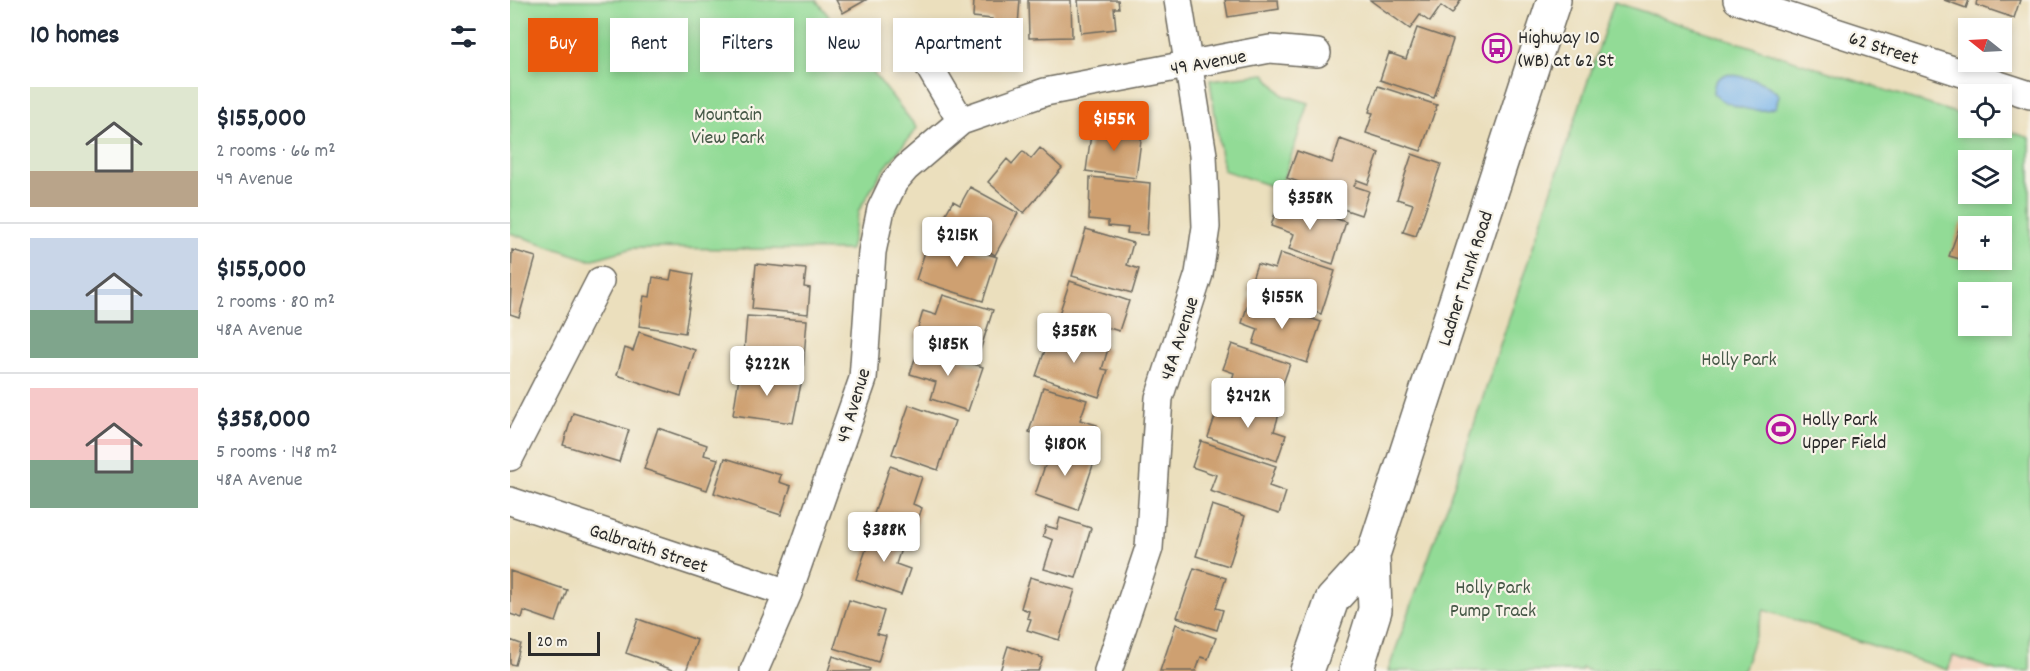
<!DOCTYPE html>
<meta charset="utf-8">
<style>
body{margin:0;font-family:Dekko,sans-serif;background:#f2f2f3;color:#1f2937;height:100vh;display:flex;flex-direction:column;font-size:22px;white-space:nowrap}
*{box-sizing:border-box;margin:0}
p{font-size:20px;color:#747a83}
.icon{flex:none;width:33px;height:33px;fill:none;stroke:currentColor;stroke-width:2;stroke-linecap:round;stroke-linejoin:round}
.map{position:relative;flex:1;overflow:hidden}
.sheet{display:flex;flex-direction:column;background:#fff;width:510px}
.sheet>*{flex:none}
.top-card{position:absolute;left:18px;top:18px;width:570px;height:54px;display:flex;gap:12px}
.needle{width:39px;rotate:288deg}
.buttons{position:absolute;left:1448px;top:18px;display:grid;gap:12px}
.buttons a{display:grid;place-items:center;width:54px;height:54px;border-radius:0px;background:#fff;box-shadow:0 3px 9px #0003;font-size:30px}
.scale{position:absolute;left:18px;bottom:15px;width:72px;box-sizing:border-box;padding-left:6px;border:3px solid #2b2b2b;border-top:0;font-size:16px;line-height:21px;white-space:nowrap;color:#2b2b2b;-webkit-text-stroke:4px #f7f3e8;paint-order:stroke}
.price{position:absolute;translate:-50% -51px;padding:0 14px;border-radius:6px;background:#fff;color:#222;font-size:20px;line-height:39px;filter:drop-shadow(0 2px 3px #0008)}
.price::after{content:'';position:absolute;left:50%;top:36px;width:18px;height:14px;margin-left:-9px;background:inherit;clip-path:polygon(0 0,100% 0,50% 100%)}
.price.selected{background:#ea580c;color:#fff}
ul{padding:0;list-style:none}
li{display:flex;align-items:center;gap:18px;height:150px;padding:0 30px}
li+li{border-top:2px solid #e0e1e3}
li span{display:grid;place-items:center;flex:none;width:168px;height:120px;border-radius:0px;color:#555}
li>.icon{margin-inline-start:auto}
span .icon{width:72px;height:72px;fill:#fffc;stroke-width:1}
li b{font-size:26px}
h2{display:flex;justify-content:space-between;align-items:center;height:72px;padding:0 30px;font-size:26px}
.pill{padding:0 21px;border-radius:0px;background:#fff;box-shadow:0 3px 9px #0003;font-size:21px;line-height:54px}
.pill.selected{background:#ea580c;color:#fff}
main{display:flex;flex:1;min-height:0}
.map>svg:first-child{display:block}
.built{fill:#f3d4bf}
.green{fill:#92db96;stroke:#5e8360;stroke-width:1.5;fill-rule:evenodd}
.water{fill:#79b5eb;stroke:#52708b;stroke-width:1.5}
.building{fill:#cea071}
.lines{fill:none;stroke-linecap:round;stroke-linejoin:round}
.minor-casing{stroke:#6e6a5e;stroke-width:30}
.major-casing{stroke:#6e6a5e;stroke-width:36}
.minor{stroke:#fff;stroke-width:27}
.major{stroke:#fff;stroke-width:33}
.labels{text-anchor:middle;stroke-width:4.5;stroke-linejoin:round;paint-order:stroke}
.poi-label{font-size:20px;fill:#2b2b2b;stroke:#f7f3e8;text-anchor:start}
.street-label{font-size:20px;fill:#2b2b2b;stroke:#f7f3e8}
.park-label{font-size:20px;fill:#455746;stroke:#f7f3e8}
</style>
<main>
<section class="sheet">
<h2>10 homes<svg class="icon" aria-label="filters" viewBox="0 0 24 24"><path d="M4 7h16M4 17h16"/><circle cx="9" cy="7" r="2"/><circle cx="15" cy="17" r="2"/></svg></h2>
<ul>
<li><span style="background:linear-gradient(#dfe7d0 70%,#b9a48a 0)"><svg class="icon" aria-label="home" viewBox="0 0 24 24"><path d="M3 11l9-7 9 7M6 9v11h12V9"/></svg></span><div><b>$155,000</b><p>2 rooms · 66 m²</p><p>49 Avenue</p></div></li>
<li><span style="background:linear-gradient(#c9d6e8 60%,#7fa58c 0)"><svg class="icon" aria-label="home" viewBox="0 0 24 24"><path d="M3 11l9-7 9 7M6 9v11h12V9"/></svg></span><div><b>$155,000</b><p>2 rooms · 80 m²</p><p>48A Avenue</p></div></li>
<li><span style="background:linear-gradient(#f6c9c9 60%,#7fa58c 0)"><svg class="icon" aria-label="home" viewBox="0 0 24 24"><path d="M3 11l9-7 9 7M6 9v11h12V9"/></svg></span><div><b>$358,000</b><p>5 rooms · 148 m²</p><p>48A Avenue</p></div></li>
</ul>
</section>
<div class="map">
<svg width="1520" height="671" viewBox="0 0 1520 671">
<rect width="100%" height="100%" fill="#f7f3e8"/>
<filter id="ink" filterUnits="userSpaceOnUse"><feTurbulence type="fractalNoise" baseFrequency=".0167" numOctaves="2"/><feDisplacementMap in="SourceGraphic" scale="12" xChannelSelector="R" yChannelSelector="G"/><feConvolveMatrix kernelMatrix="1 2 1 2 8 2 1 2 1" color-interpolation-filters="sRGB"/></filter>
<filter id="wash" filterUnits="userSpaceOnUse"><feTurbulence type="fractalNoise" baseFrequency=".008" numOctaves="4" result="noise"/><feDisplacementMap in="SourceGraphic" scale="24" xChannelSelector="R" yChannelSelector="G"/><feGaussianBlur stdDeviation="1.35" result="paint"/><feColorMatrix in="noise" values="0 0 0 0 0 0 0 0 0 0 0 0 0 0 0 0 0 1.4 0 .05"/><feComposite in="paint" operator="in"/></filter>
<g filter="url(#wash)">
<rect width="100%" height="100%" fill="#ebdfbd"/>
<path class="built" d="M 1443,655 L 1489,671 L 1438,671 Z"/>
<path class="green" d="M 0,0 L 306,0 L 407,128 L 371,173 L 349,210 L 340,250 L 123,248 L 80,260 L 0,233 Z
M 1104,2 L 1458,117 L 1458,128 L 1489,128 L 1520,138 L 1520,671 L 1489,671 L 1443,656 L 1438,670 L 1254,610 L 1233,671 L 1080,671 L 1072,668 L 1071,671 L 878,671 L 937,506 ZM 1458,160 L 1491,160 L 1491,194 L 1458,194 ZM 1458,226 L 1491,226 L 1491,260 L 1458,260 ZM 1458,292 L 1491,292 L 1491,326 L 1458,326 Z
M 755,74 L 773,95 L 799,103 L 770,189 L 713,170 L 700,80 Z"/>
<path class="water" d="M 1217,74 C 1237,77 1255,80 1269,95 L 1266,107 C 1248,115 1219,107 1203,94 C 1203,83 1206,78 1217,74 Z"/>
<g id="blocks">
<path class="building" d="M 326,0 L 356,0 L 333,13 Z
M 464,0 L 510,0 L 506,50 L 480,47 L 482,19 L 463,17 Z
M 518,0 L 561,0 L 562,37 L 519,38 Z
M 568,0 L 608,0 L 609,8 L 604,8 L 606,29 L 571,33 Z
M 715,0 L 768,0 L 769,9 L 718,17 Z
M 860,0 L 951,0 L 942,14 L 931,6 L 920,22 L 910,15 L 900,29 Z
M 1434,0 L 1459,0 L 1456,8 Z
M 1467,0 L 1510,0 L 1504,18 L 1466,5 Z
M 907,28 L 943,40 L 924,98 L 870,80 L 879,53 L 896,59 Z
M 868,86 L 927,105 L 911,151 L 856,133 L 863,113 L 859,112 Z
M 582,127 L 632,133 L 626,178 L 576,171 Z
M 830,139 L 869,153 L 858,184 L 847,180 L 844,186 L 859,191 L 851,215 L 806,200 L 809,189 L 777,178 L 787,151 L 822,163 Z
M 530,148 L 552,168 L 514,213 L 478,182 L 497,159 L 502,164 L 513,151 L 521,159 Z
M 902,154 L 931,164 L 906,236 L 893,232 L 903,204 L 887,199 Z
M 580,177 L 640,183 L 637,235 L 617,233 L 618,228 L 598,226 L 598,221 L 579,219 Z
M 460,187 L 508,213 L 485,255 L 430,224 L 443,201 L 450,205 Z
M 769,200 L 836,222 L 823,264 L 779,249 L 784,234 L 761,226 Z
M 1451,223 L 1458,225 L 1458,260 L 1484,260 L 1482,268 L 1439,256 Z
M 576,229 L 623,243 L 617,265 L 629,269 L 622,293 L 562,276 Z
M 420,236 L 487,257 L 473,301 L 406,280 Z
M 2,250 L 26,257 L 9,317 L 0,314 Z
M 770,253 L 825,271 L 811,314 L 738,291 L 747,264 L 765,269 Z
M 246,264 L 296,269 L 294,287 L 300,288 L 298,314 L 242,309 Z
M 162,270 L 184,274 L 175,333 L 129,326 L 134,296 L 140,297 L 143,277 L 160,280 Z
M 560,281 L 619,301 L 609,331 L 596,327 L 591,339 L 546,323 Z
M 433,295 L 483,310 L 468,357 L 405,338 L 413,311 L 426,315 Z
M 740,297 L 811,322 L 797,363 L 743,344 L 748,329 L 732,323 Z
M 237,316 L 297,320 L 293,370 L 239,365 L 240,352 L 234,351 Z
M 542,330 L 598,349 L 592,369 L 598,370 L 589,397 L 526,376 Z
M 129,332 L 185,350 L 171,396 L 107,375 L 115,348 L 123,351 Z
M 722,344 L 780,364 L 765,406 L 719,390 L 724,373 L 713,369 Z
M 409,346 L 473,367 L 458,411 L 421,399 L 426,382 L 400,374 Z
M 230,370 L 292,379 L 283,423 L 223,415 Z
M 533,387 L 577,400 L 570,420 L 587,425 L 580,450 L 519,432 Z
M 720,397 L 769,414 L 764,431 L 776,435 L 767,461 L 698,437 L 708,408 L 716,410 Z
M 399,405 L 445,421 L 428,470 L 382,454 Z
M 63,413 L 119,430 L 109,462 L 53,445 Z
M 148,428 L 197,445 L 194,455 L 208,459 L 197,490 L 134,469 Z
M 691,441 L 766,466 L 759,486 L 776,492 L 769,514 L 700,491 L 706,475 L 682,467 Z
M 542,445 L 585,459 L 568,510 L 525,495 Z
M 215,458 L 271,475 L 269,482 L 281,486 L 271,515 L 204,493 Z
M 380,466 L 412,477 L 403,504 L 412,508 L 404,531 L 363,517 Z
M 702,505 L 735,516 L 719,566 L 686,556 Z
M 550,518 L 581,528 L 566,578 L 534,569 L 543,540 L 533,536 L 536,526 L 547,529 Z
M 363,529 L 394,540 L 386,564 L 400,569 L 391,595 L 346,579 Z
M 684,568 L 716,578 L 706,608 L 713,610 L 707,630 L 667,617 Z
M 0,571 L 57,590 L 46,622 L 14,611 L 12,618 L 0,614 Z
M 520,577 L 565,590 L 549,640 L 517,630 L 521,619 L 517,618 L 519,611 L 511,608 Z
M 339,600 L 374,611 L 367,634 L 376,636 L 368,662 L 324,648 Z
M 128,619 L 187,640 L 176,671 L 166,671 L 116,653 Z
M 666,624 L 706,638 L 698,659 L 691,657 L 686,671 L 650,671 Z
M 0,640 L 11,644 L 5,665 L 0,664 Z
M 498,646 L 533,658 L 528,671 L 490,671 Z
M 323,656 L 360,669 L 359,671 L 318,671 Z"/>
</g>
</g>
<g filter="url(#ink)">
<use href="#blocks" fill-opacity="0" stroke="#6e6a5e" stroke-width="1.5"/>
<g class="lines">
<g class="minor-casing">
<path id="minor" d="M 1227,0 L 1520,95
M 409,49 L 451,121
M 0,457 L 90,281
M 0,501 L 278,593
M 244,671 L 278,593 L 353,379 L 362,252 L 371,209 L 384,182 L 396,168 L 451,121 L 535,92 L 760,49 L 807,53
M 598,671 L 639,548 L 649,398 L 689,274 L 696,227 L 693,155 L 668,0"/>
</g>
<g class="major-casing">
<path id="major" d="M 797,671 L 822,600 L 863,555
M 846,671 L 865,610 L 863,555 L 1044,0"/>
</g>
<use href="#minor" class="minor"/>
<use href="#major" class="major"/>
</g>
</g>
<defs>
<g id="bus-ring" transform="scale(1.5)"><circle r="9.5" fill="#f7f3e8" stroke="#b5179e" stroke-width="1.5"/><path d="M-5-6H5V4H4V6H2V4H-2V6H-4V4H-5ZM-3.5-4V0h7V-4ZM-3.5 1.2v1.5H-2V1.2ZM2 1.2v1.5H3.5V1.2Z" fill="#b5179e"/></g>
<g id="stadium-ring" transform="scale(1.5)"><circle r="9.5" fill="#f7f3e8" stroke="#b5179e" stroke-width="1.5"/><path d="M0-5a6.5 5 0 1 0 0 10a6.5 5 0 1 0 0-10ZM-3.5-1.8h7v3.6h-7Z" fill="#b5179e"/></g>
</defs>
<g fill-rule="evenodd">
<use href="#bus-ring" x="987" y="48"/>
<use href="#stadium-ring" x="1271" y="429"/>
</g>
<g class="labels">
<g class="poi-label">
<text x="1008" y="43">Highway 10<tspan x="1008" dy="23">(WB) at 62 St</tspan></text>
<text x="1292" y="425">Holly Park<tspan x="1292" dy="23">Upper Field</tspan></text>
</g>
<g class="street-label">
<text transform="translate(1374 47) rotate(18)" y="7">62 Street</text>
<text transform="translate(698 61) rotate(-10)" y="7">49 Avenue</text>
<text transform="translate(954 278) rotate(-72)" y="7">Ladner Trunk Road</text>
<text transform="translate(668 338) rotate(-72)" y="7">48A Avenue</text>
<text transform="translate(342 405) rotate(-73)" y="7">49 Avenue</text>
<text transform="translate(139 547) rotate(18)" y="7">Galbraith Street</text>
</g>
<g class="park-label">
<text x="218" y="120">Mountain<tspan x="218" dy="23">View Park</tspan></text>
<text x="1229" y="365">Holly Park</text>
<text x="983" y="593">Holly Park<tspan x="983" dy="23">Pump Track</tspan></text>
</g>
</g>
</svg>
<div class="buttons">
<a><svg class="needle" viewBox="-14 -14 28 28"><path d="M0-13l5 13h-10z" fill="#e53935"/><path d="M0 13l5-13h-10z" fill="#747a83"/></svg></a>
<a><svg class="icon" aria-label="locate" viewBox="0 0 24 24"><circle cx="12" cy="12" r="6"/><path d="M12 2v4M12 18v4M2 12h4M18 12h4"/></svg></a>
<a><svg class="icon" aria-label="layers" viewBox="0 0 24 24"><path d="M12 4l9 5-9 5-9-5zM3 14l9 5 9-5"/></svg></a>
<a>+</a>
<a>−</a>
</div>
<div class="scale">20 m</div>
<b class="price selected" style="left:604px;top:152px">$155K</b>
<b class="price" style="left:800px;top:231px">$358K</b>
<b class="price" style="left:447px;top:268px">$215K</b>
<b class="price" style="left:772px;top:330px">$155K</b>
<b class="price" style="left:564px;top:364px">$358K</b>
<b class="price" style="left:438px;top:377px">$185K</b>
<b class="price" style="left:257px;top:397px">$222K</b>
<b class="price" style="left:738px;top:429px">$242K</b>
<b class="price" style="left:555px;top:477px">$180K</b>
<b class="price" style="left:374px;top:563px">$388K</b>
<div class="top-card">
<a class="pill selected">Buy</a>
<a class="pill">Rent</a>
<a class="pill">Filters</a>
<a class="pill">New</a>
<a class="pill">Apartment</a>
</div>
</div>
</main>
